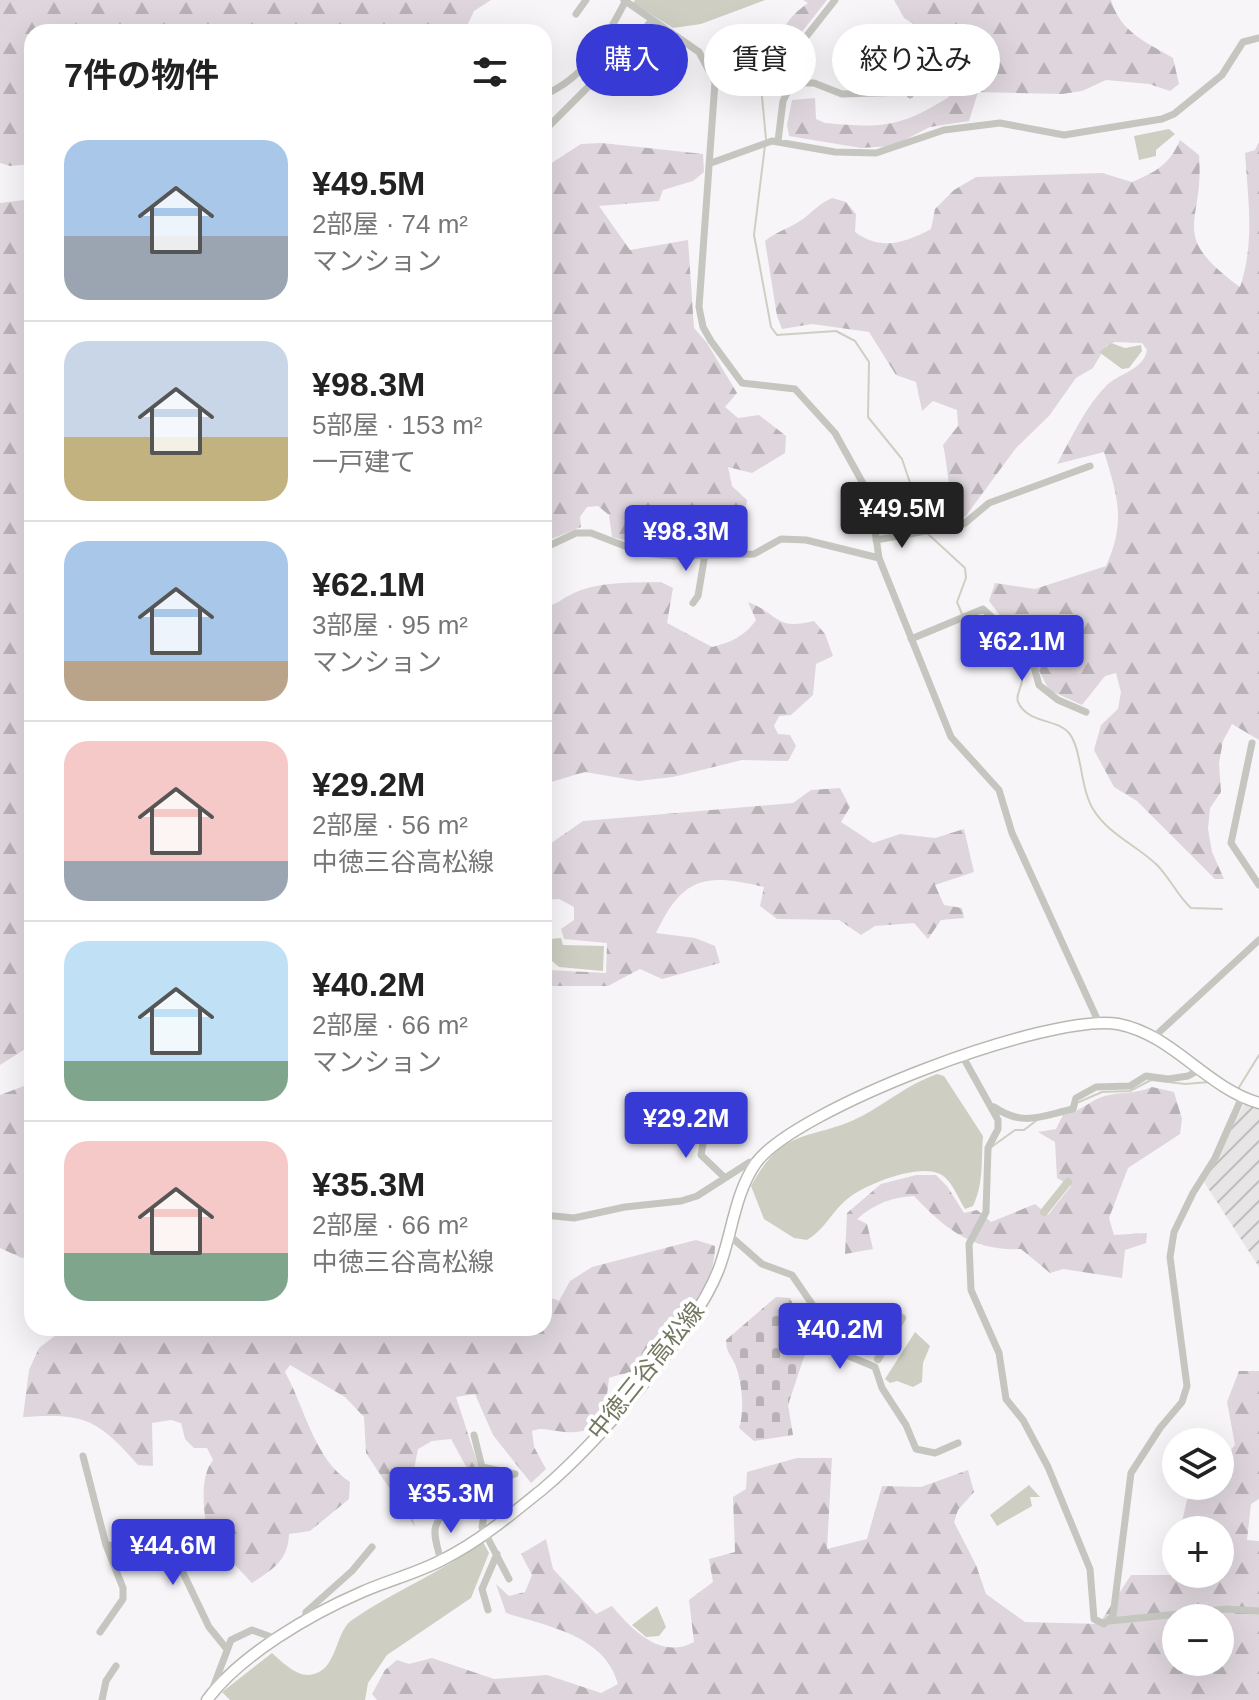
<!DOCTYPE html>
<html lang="ja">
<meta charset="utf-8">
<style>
body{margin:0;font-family:Helvetica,"Noto Sans JP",sans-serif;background:#f2f2f2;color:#222;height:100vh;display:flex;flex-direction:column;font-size:30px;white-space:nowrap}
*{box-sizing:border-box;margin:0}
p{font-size:26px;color:#767676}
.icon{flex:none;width:44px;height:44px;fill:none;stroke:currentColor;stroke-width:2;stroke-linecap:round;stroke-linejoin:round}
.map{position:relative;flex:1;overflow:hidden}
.side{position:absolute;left:24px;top:24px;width:528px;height:1312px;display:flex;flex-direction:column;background:#fff;border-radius:24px;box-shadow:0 8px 32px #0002}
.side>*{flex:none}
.banner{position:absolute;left:576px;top:24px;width:562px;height:72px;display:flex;gap:16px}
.fabs{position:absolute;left:1162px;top:1428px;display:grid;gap:16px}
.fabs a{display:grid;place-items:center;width:72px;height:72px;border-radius:50%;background:#fff;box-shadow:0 8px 32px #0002;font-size:40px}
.price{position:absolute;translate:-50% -68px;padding:0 18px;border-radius:8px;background:#373ad5;color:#fff;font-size:26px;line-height:52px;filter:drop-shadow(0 2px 4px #0008)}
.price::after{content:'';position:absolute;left:50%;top:48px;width:24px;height:18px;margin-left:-12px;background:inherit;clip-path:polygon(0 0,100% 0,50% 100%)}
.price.active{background:#222;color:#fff}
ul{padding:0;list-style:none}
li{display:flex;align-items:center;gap:24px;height:200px;padding:0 40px}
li+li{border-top:2px solid #e0e0e0}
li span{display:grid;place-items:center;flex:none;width:224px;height:160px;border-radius:24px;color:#555}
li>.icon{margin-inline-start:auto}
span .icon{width:96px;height:96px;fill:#fffc;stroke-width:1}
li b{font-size:34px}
h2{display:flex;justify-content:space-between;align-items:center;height:96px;padding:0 40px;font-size:34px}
.tag{padding:0 28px;border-radius:36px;background:#fff;box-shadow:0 8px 32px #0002;font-size:28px;line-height:72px}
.tag.active{background:#373ad5;color:#fff}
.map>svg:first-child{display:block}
.industrial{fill:url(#industrial-furrows)}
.forest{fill:url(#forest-firs);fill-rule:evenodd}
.cemetery{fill:url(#cemetery-stones)}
.water{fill:#cecfc2}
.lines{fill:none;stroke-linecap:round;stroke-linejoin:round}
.stream{stroke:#cecfc2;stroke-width:2}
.canal{stroke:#cecfc2;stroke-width:8}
.primary-casing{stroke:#b7b9b0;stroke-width:13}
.street{stroke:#c5c6bf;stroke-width:7}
.primary{stroke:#fff;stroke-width:10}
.labels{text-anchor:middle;stroke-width:8;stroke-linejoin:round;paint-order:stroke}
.street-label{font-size:24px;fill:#737860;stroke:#fff}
</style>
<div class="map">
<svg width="1259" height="1700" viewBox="0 0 1259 1700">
<defs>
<pattern id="industrial-furrows" width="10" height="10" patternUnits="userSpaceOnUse" patternTransform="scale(2)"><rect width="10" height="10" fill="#e7e5e5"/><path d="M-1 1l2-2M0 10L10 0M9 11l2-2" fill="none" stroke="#c0bebd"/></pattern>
<pattern id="forest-firs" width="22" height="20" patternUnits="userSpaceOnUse" patternTransform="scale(2)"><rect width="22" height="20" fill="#ded6dc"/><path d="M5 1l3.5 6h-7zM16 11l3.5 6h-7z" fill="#b8b2b6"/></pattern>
<pattern id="cemetery-stones" width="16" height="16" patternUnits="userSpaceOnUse" patternTransform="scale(2)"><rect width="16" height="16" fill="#ded6dc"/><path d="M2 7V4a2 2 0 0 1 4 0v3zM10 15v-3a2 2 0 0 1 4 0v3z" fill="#b8b2b6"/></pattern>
</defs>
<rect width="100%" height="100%" fill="#f7f5f7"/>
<path class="industrial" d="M 1245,1102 L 1259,1107 L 1259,1267 L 1204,1182 Z"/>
<path class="forest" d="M 0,0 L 491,0 L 474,11 L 464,32 L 32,32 L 32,164 L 10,166 L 0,163 Z
M 803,0 L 827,0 L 801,33 L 793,67 L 778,78 C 779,41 776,26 808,3 Z
M 894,0 L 1111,0 C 1121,33 1145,41 1173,58 L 1179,84 L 1170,91 L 1149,84 L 1106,80 L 1082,91 L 1062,94 L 978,92 L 969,121 L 930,127 L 893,146 L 861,148 L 789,136 L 787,125 L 792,100 L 815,98 L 816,119 L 825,123 C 883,128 899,128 949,97 L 955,51 L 904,18 Z
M 1180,140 L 1199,155 C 1205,225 1166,233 1240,287 C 1255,243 1248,199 1245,153 L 1255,150 L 1259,142 L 1259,740 L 1232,724 L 1223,741 L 1219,763 L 1221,792 L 1210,808 L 1208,829 L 1212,852 L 1224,879 L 1215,879 L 1137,801 L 1114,787 L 1094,750 L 1101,725 L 1118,709 L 1121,692 L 1116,673 L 1105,676 L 1082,705 L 1049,690 L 1033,659 L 989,601 L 995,583 L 1035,589 L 1106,566 C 1126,522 1118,497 1104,452 L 1057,464 C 1072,437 1085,407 1107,385 C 1120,373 1143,370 1147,350 L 1142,343 L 1115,342 L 1106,346 L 1093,368 L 1076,378 L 1049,416 L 1016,448 L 965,517 C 945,495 950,475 943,445 L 958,426 L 957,410 L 933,401 L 922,411 L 916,382 L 896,375 L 869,332 L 812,324 L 782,329 L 777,316 L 765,241 C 777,231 788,229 800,221 C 812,213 818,204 832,198 L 846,202 L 856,214 L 855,232 C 880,251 905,243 931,229 L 935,209 L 954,190 L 976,177 L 1102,173 L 1132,182 C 1156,172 1170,164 1180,140 Z
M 602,143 L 703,154 L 704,172 L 693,181 L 663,190 L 659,201 L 599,206 L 630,250 L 688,240 L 694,328 L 707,343 L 737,393 L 725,407 L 738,418 L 759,415 L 786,436 L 785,453 L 752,473 L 728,467 L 732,486 L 747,500 L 745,516 L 709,529 L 714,549 L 675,552 L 612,537 L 609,515 L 598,506 L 587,507 L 580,517 L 581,527 L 544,542 L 544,168 L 581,144 Z
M 32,199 L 32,1055 L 30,1046 L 0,1065 L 0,203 Z
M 661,582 L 673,588 L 667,623 L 712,647 C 730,643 745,636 756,620 L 748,602 C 780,614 774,631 814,621 L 825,634 L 833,656 L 816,664 L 813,695 L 791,715 L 779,716 L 774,726 L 778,734 L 790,735 L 796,746 L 788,761 L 742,760 L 673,777 L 638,781 L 585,772 L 544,784 L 544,607 C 557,605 561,599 572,594 C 597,581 633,583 661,582 Z
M 840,788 L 850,807 L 841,822 L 873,843 L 900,834 L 935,838 L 964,829 L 974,872 L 935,885 L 944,905 L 962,908 L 964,918 L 941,920 L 928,939 L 914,923 L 875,926 L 861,935 L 839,920 L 777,919 L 760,906 L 764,887 C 706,873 683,876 656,933 L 695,938 L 715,946 L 720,963 L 662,979 L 640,969 L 608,986 L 546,986 L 548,970 L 606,973 L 607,943 L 564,939 L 561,929 L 574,920 L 574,907 L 559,899 L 544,900 L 544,848 L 583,821 L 793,803 L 811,790 Z
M 32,1083 L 32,1255 L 22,1258 L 0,1248 L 0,1095 Z
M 1152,1087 L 1174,1092 L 1182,1119 L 1180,1134 L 1128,1168 L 1109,1218 L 1114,1235 L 1147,1233 L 1146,1243 L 1125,1250 L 1122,1278 L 1063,1269 L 1050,1273 L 1021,1249 C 973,1251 946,1230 914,1196 C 892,1197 874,1204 857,1219 L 867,1224 L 873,1249 L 845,1254 L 847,1213 L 881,1184 L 916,1175 L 936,1175 L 947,1186 L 964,1213 L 977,1210 L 991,1222 L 1035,1204 L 1048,1215 L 1071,1186 L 1057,1178 L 1055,1142 L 1038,1132 L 1056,1129 L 1063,1115 C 1078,1112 1085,1105 1099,1098 C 1115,1091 1135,1095 1152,1087 Z
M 696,1240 L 715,1246 C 715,1287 678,1344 645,1367 C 636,1372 620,1374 609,1378 C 605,1415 601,1438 557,1431 C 547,1430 541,1427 532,1431 L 534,1447 L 546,1469 L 531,1483 L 493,1435 L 475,1394 L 456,1397 L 480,1471 L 491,1478 L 474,1481 L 451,1439 L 432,1441 L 418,1449 L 408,1499 L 415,1527 L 366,1453 L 364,1417 L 345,1397 L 290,1365 L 285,1372 C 305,1408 314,1459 350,1482 L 349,1499 L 310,1531 L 289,1534 C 288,1561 273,1569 252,1583 L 234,1564 L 232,1555 L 208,1548 C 207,1521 196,1482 213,1460 L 207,1448 L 194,1448 L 185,1439 L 181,1423 L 171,1420 L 152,1423 L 153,1466 L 138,1465 C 97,1418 84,1413 23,1417 L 29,1370 L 39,1348 L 65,1328 L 544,1328 L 544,1295 L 559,1301 L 570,1281 L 592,1267 Z
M 1239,1371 L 1259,1371 L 1259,1499 L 1251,1504 L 1247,1540 L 1259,1541 L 1259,1700 L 377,1700 L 372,1694 L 385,1670 L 397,1660 L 409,1664 L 432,1658 L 494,1679 L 547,1675 L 601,1693 L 618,1684 C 605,1635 547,1626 506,1613 L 496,1584 L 509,1596 L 525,1592 L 532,1575 L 521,1554 L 546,1539 L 553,1569 L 596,1614 L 612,1606 C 632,1630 661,1660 694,1642 L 689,1600 L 713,1582 L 709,1559 L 735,1552 L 733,1497 L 746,1489 L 747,1472 L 797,1458 L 832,1458 L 827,1549 L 867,1539 L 882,1486 L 921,1487 L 968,1470 L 974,1492 L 958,1510 L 954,1522 L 976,1565 L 986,1594 L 1025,1622 L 1099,1624 L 1131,1575 L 1171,1575 L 1176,1551 L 1176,1574 L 1220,1574 L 1220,1530 L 1180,1530 L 1187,1500 L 1199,1486 L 1220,1486 L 1220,1462 L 1235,1445 L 1227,1402 ZM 1176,1618 L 1220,1618 L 1220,1662 L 1176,1662 Z"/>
<path class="cemetery" d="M 776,1297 L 790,1298 L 810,1339 L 788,1405 L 793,1435 L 754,1441 L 739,1428 C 745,1411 742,1381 735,1364 C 730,1354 726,1351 726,1340 Z"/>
<path class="water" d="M 635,0 L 765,0 L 701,24 L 673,28 L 633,3 Z
M 1169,129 L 1175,134 L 1156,150 L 1156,156 L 1139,160 L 1134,136 Z
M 1111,343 L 1125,348 L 1141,345 L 1142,351 L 1129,368 L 1122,369 L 1099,352 Z
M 561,938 L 563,945 L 604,946 L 603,971 L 559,967 L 546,956 L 549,939 Z
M 937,1074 L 944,1076 L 983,1136 C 981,1160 984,1183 973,1206 L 965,1209 C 958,1198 952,1180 940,1174 C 918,1163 863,1185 846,1200 C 831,1213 825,1229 807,1240 L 794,1238 L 764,1219 L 751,1186 C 785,1124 811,1142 862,1116 C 890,1101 905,1086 937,1074 Z
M 915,1332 L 930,1346 L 923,1363 L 922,1382 L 913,1387 L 897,1381 L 890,1383 L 885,1379 Z
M 1029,1485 L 1040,1497 L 1030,1497 L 1032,1506 L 997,1526 L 990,1515 Z
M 483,1542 L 489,1553 L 471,1598 L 387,1655 L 368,1683 L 365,1700 L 230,1700 L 222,1692 L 272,1653 C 281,1661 295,1675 308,1675 C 338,1674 334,1632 352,1620 C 394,1591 442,1572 483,1542 Z
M 657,1606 L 666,1627 L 659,1636 L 646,1637 L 632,1625 Z"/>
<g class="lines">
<path class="stream" d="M 756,33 L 766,139
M 765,145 L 754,235 L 771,327 L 777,335 L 836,331 L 855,341 L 869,362 L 868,417 L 902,459 L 925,527
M 927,533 L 965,568 L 966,578 L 957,602 L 962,614
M 967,618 C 989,634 1021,647 1022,678 C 1023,686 1015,694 1018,702 C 1028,724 1056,718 1069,733 C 1082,749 1080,788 1093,809 C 1108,834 1136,845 1157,865 C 1170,878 1177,895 1191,908 L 1222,909
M 1238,1089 L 1259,1055
M 1079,1102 L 1102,1092 L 1130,1091 L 1151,1080 L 1185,1084 L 1210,1082
M 990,1148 L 1015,1130 L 1024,1130 L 1037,1120"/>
<path class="canal" d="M 1044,1212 L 1068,1182
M 878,1359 L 902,1318"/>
<g class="primary-casing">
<path id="primary" d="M 207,1700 C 240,1655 311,1614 362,1592 C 389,1580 418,1573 444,1559 C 480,1541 513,1513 544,1488 C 595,1445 694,1332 718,1271 C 732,1236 734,1194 756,1163 C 796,1108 1051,1012 1118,1024 C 1174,1035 1205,1087 1259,1103"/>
</g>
<path class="street" d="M 624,0 L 699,52 L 715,82 L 699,307 L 703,327 L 711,341 L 742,383 L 795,389 L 835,433 L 870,496 L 879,558 L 951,737 L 999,790 L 1012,833 L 1099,1023
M 576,14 L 586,0
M 792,83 L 814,83 L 842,94 L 909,92 L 910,95
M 544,95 C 587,76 604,42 625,2
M 544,131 L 588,87 L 614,69 L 651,21
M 778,141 L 783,101 L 792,83 L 798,47 L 835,0
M 711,163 L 772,141 L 835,152 L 876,153 L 944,130 L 1000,123 L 1064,135 L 1162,119 L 1174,114 L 1222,75 L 1243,42 L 1259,38
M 876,540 L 964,524 L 989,503 L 1090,466
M 544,548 L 576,533 L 591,533 L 643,553 L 674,556 L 754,554 L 781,539 L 806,540 L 879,558
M 693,603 L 698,596 L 705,554
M 911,639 L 983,609 L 1030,652 L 1039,685 L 1058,700 L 1086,712
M 1252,743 L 1231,843 L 1259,885
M 1154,1037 L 1259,940
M 963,1057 L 998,1120 L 998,1129 L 988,1148 L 986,1212 L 969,1244 L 971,1290 L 999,1353 L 1006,1399 L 1023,1420 L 1048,1467 L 1090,1569 L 1094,1619 L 1104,1624 L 1113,1616 L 1131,1473 L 1160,1428 L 1182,1402 L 1187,1386 L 1170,1257 L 1174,1232 L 1193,1193 L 1215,1158 L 1242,1097
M 994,1107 C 1023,1127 1041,1116 1073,1109 L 1076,1098 L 1096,1087 L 1130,1086 L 1146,1076 L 1168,1079 L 1188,1076 L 1199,1070
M 710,1132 L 704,1139 L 701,1155 L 724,1177
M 544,1215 L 574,1218 L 625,1207 L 681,1201 L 697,1196 L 750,1162 L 755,1164
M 729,1235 L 762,1264 L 792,1275 L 814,1307 L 834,1350 L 875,1367 L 882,1388 L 906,1425 L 916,1449 L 935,1453 L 958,1443
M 474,1435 L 482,1467 L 515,1474 L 488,1483 L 492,1504 L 485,1511 L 482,1527 L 509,1579
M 83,1456 L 106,1545 L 123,1588 L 123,1599 L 100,1632
M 106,1545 L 163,1546 L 175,1556 L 209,1627 L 226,1648
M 441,1561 C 434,1534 428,1524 453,1506
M 488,1610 L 482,1589 L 497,1554
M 305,1621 L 306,1612 L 352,1571 L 372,1547
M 1110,1621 L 1227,1609 L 1259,1611
M 211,1693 L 231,1640 L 252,1630 L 277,1639
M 102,1700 L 106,1681 L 116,1666"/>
<use href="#primary" class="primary"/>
</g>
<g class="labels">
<g class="street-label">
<text transform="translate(646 1371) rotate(-51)" y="8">中徳三谷高松線</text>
</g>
</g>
</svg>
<div class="fabs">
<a><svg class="icon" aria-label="layers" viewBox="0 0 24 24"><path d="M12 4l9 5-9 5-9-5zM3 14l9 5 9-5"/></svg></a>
<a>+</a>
<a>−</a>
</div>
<b class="price active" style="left:902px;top:550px">¥49.5M</b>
<b class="price" style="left:686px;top:573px">¥98.3M</b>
<b class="price" style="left:1022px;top:683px">¥62.1M</b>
<b class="price" style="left:686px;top:1160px">¥29.2M</b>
<b class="price" style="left:840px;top:1371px">¥40.2M</b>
<b class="price" style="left:451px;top:1535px">¥35.3M</b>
<b class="price" style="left:173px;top:1587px">¥44.6M</b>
<div class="banner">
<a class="tag active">購入</a>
<a class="tag">賃貸</a>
<a class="tag">絞り込み</a>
</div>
<section class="side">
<h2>7件の物件<svg class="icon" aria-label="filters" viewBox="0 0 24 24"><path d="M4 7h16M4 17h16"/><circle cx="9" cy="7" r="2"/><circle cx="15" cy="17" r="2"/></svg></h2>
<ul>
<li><span style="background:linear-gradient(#a9c7e8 60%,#9aa5b1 0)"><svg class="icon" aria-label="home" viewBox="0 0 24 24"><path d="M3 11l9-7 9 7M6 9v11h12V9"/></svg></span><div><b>¥49.5M</b><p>2部屋 · 74 m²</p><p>マンション</p></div></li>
<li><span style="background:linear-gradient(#c9d6e8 60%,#c2b280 0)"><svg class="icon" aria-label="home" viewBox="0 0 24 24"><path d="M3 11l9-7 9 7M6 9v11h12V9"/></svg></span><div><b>¥98.3M</b><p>5部屋 · 153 m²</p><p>一戸建て</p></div></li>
<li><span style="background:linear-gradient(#a9c7e8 75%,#b9a48a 0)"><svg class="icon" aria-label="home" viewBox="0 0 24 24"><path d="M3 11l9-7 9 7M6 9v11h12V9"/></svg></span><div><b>¥62.1M</b><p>3部屋 · 95 m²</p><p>マンション</p></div></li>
<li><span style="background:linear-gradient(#f6c9c9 75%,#9aa5b1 0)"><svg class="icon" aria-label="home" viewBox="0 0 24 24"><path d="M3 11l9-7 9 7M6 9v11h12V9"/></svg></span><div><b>¥29.2M</b><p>2部屋 · 56 m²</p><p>中徳三谷高松線</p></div></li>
<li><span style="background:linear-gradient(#bfe0f5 75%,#7fa58c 0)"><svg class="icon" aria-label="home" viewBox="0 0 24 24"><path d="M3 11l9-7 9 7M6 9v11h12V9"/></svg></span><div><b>¥40.2M</b><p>2部屋 · 66 m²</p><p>マンション</p></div></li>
<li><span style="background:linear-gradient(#f6c9c9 70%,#7fa58c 0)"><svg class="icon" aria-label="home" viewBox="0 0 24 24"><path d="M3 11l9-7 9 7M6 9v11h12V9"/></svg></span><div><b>¥35.3M</b><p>2部屋 · 66 m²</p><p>中徳三谷高松線</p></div></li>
</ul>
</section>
</div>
